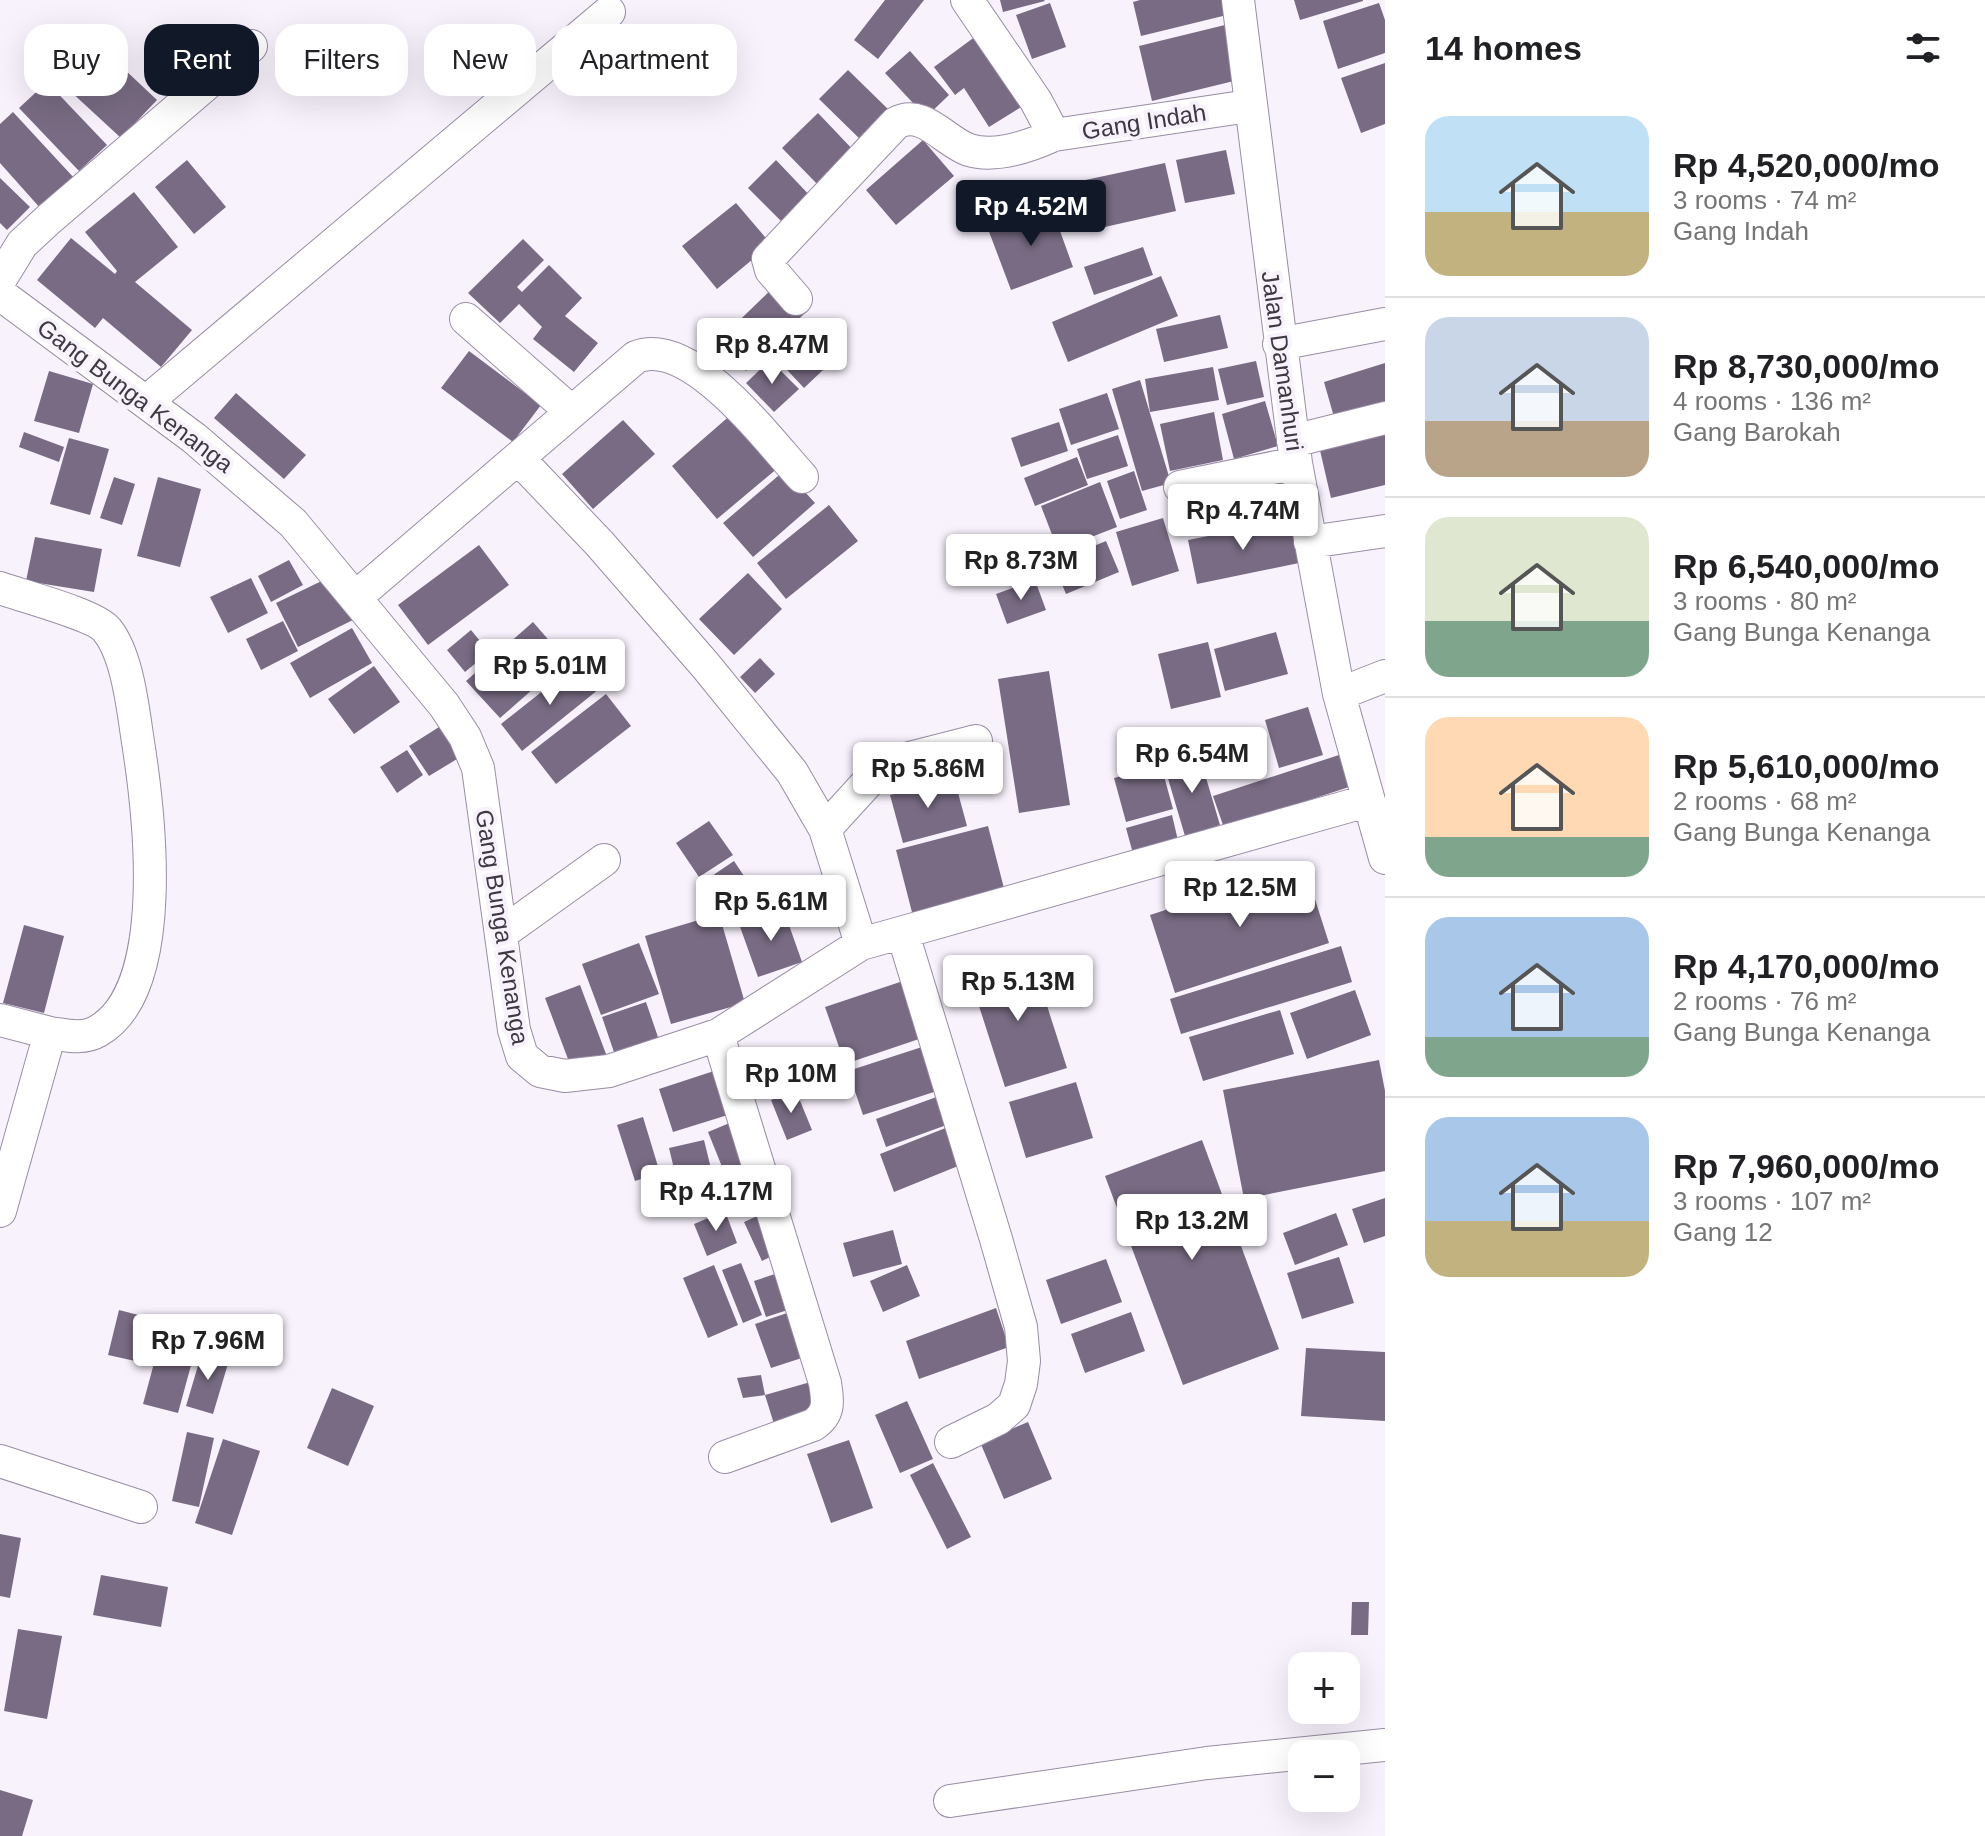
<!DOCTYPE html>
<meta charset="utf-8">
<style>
body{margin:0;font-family:Helvetica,sans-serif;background:#f2f2f2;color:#202124;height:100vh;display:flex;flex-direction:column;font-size:30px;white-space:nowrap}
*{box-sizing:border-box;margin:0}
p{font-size:26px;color:#757577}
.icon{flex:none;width:44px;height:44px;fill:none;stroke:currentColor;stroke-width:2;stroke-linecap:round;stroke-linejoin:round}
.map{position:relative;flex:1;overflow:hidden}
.sheet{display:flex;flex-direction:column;background:#fff;width:600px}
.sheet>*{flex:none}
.hud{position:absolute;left:24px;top:24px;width:760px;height:72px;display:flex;gap:16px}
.fabs{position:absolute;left:1288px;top:1652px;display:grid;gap:16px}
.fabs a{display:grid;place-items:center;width:72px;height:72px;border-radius:16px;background:#fff;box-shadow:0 8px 32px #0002;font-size:40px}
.price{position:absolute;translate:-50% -68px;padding:0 18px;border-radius:8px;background:#fff;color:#222;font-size:26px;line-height:52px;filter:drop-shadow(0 2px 4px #0008)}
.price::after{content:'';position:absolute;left:50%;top:48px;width:24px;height:18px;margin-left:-12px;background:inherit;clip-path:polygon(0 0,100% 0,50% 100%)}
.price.current{background:#111827;color:#fff}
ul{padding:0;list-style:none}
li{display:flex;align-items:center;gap:24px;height:200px;padding:0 40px}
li+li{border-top:2px solid #e0e0e0}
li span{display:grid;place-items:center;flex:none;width:224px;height:160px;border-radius:24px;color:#555}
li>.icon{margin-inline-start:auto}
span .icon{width:96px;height:96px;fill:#fffc;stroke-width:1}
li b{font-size:34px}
h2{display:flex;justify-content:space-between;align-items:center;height:96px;padding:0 40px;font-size:34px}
.pill{padding:0 28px;border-radius:24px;background:#fff;box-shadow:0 8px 32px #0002;font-size:28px;line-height:72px}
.pill.current{background:#111827;color:#fff}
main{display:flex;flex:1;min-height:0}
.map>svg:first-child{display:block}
.building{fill:#786b83}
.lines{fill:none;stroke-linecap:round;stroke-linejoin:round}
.minor-casing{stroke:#998ca5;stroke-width:34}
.minor{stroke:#fff;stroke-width:32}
.labels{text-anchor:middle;stroke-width:8;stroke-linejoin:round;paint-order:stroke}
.street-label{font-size:24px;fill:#3e3843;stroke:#f8f2fd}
</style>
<main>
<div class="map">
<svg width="1385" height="1836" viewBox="0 0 1385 1836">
<rect width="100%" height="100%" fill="#f8f2fd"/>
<path class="building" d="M 885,0 L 924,0 L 878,59 L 854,40 Z
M 1000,0 L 1044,0 L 1045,1 L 1003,12 Z
M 1140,0 L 1223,0 L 1227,15 L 1141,36 L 1133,2 Z
M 1294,0 L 1363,0 L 1363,1 L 1300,20 Z
M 1050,3 L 1066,47 L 1032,59 L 1016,15 Z
M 1379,3 L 1385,20 L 1385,53 L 1338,69 L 1323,21 Z
M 1229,24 L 1242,79 L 1152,101 L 1139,46 Z
M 976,36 L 1029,102 L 989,127 L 964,88 L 955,95 L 934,67 Z
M 910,51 L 949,95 L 926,117 L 885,73 Z
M 106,52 L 157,100 L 121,138 L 69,90 Z
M 1385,63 L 1385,124 L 1361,133 L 1341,78 Z
M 848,70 L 891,112 L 862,141 L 819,99 Z
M 47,82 L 107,145 L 79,171 L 19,108 Z
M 13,112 L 75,179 L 41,209 L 0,163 L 0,124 Z
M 818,113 L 857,154 L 821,188 L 782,148 Z
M 923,140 L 954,176 L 896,225 L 866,190 Z
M 1226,150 L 1235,194 L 1185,203 L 1176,160 Z
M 187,160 L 226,207 L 194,234 L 155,187 Z
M 776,160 L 815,201 L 787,227 L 748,188 Z
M 1165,163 L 1176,211 L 1087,231 L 1076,182 Z
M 0,178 L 30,207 L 7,230 L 0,223 Z
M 134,192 L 178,247 L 135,282 L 192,330 L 161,367 L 103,318 L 95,328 L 37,280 L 71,238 L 115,274 L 117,271 L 85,232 Z
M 736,203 L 771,244 L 717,289 L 682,246 Z
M 1051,206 L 1073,267 L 1011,290 L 988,229 Z
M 523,239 L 544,260 L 517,287 L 522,292 L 549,265 L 582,298 L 565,316 L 598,343 L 574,372 L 533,339 L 542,327 L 519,304 L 500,323 L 468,293 Z
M 1143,247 L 1153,275 L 1094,295 L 1084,267 Z
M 1161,276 L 1178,316 L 1068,362 L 1052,322 Z
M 777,284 L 805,313 L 746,371 L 717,342 Z
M 1220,315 L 1228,348 L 1164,362 L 1156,329 Z
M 812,320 L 842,352 L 804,388 L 774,356 Z
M 469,351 L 541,405 L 513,442 L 441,388 Z
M 770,360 L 799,389 L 774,412 L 746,383 Z
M 1256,361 L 1264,397 L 1227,405 L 1218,369 Z
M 1385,363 L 1385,401 L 1334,417 L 1324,382 Z
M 1213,367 L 1219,400 L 1150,412 L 1145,379 Z
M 49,371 L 93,384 L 79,433 L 34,421 Z
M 1140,380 L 1171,483 L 1142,491 L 1112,389 Z
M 236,393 L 306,455 L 284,479 L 214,418 Z
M 1107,393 L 1119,429 L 1071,445 L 1059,409 Z
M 1265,401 L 1278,446 L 1234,459 L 1222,414 Z
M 1214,412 L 1223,460 L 1170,471 L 1160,424 Z
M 733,413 L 779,467 L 717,519 L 672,466 Z
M 623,420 L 655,454 L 593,509 L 562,474 Z
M 1059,422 L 1068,451 L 1021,467 L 1011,438 Z
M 1385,431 L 1385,485 L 1331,498 L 1319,446 Z
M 24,432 L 64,447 L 59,462 L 19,447 Z
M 1118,435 L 1128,466 L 1087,479 L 1077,449 Z
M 69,438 L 109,449 L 90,515 L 50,504 Z
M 1077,457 L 1088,485 L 1035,506 L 1024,478 Z
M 785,470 L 815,503 L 753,557 L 723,523 Z
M 1134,471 L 1147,510 L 1120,519 L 1107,481 Z
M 1276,474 L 1285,512 L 1205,529 L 1196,491 Z
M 114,477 L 135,484 L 122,525 L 100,518 Z
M 158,477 L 201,489 L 180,567 L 137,556 Z
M 1100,482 L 1117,527 L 1058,550 L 1041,506 Z
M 829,505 L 858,541 L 786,599 L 757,563 Z
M 1163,518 L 1179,571 L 1132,586 L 1116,532 Z
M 1290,520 L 1299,563 L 1197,584 L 1188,540 Z
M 35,537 L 102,549 L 94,592 L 26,581 Z
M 1106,541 L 1119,572 L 1066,594 L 1053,563 Z
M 479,545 L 509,585 L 428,645 L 398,605 Z
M 289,560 L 303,585 L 271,602 L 258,576 Z
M 748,573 L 782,609 L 734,655 L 699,619 Z
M 332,576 L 353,620 L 298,647 L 276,603 Z
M 251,578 L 268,613 L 228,633 L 210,597 Z
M 1035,580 L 1046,610 L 1007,624 L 996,594 Z
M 283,621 L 298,651 L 261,670 L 246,639 Z
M 533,622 L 566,660 L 500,718 L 466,681 Z
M 352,628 L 372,663 L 310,698 L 290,663 Z
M 471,630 L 489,652 L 465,672 L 447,650 Z
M 1276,632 L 1288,674 L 1225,691 L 1214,649 Z
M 1208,642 L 1221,697 L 1171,709 L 1158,654 Z
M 760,658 L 775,674 L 755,693 L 740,677 Z
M 578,663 L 599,689 L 522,751 L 501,724 Z
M 374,666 L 400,702 L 354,734 L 328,699 Z
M 1049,671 L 1070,805 L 1019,813 L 998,679 Z
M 606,694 L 631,726 L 556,784 L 531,752 Z
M 1308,707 L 1323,755 L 1279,768 L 1265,720 Z
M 447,722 L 467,753 L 429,776 L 409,746 Z
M 407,750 L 423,775 L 397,793 L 380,767 Z
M 1199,754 L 1220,825 L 1185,836 L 1164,765 Z
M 1339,755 L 1349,787 L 1224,828 L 1213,796 Z
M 1161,765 L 1173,809 L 1126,822 L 1114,778 Z
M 954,778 L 967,826 L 903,843 L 890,795 Z
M 1172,815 L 1180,849 L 1135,861 L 1126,828 Z
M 709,821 L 733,855 L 699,877 L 676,843 Z
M 988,826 L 1007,900 L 915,924 L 896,850 Z
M 734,861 L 758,897 L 725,919 L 700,884 Z
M 1304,865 L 1329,943 L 1175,993 L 1150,915 Z
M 783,908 L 802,962 L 758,977 L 739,924 Z
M 719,914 L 745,1003 L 671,1024 L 645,936 Z
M 24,925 L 64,936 L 44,1013 L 3,1003 Z
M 639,943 L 659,994 L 601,1015 L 582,964 Z
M 1341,946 L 1352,982 L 1181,1034 L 1170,999 Z
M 1032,959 L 1067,1068 L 1005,1087 L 970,978 Z
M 906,980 L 925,1037 L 845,1064 L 825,1007 Z
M 580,985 L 606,1054 L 571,1067 L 545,998 Z
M 1355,990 L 1371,1035 L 1307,1059 L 1290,1013 Z
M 646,1002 L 659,1040 L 615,1055 L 602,1017 Z
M 1280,1010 L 1294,1054 L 1203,1081 L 1189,1037 Z
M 922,1047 L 937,1091 L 863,1115 L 848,1071 Z
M 1379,1060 L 1385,1091 L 1385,1171 L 1244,1199 L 1223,1090 Z
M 717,1070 L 731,1114 L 673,1132 L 659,1089 Z
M 1076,1082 L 1093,1138 L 1026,1158 L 1009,1102 Z
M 796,1091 L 812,1130 L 787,1140 L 771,1100 Z
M 942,1095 L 952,1123 L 886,1147 L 876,1119 Z
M 643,1117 L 660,1173 L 635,1181 L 617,1125 Z
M 732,1122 L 755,1179 L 731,1189 L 708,1132 Z
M 948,1127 L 963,1164 L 894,1192 L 880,1154 Z
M 704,1140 L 717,1193 L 682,1202 L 669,1148 Z
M 1202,1140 L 1279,1349 L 1183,1385 L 1105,1176 Z
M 1385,1198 L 1385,1236 L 1364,1243 L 1352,1209 Z
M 725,1211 L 737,1243 L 707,1256 L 694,1224 Z
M 764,1213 L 782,1251 L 762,1261 L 744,1222 Z
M 1336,1213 L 1348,1245 L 1295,1265 L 1283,1233 Z
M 893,1230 L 902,1264 L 853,1277 L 843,1243 Z
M 1339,1257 L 1354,1303 L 1302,1319 L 1287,1273 Z
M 1106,1259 L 1122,1302 L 1061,1324 L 1046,1280 Z
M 741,1263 L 762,1315 L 743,1323 L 722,1270 Z
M 714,1265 L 738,1325 L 708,1338 L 683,1278 Z
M 907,1265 L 920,1296 L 883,1312 L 870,1281 Z
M 787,1270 L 800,1306 L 766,1317 L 754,1281 Z
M 996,1308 L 1009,1347 L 919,1379 L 906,1341 Z
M 799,1309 L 814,1354 L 771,1368 L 755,1324 Z
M 119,1310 L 154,1319 L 144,1363 L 108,1355 Z
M 1131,1312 L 1145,1351 L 1085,1373 L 1071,1334 Z
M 164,1326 L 199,1336 L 178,1413 L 143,1404 Z
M 1306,1348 L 1385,1352 L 1385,1421 L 1301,1416 Z
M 203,1349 L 230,1357 L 213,1414 L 186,1406 Z
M 761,1375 L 765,1395 L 743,1398 L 737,1378 Z
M 814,1381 L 822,1409 L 774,1424 L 765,1395 Z
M 332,1388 L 374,1406 L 348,1466 L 307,1448 Z
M 907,1401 L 933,1459 L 900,1473 L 875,1415 Z
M 1028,1422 L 1052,1479 L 1004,1499 L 980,1442 Z
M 187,1432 L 214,1438 L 199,1507 L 172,1501 Z
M 223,1439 L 260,1451 L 232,1535 L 195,1523 Z
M 849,1440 L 873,1508 L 831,1523 L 807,1454 Z
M 933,1463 L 971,1537 L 947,1549 L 910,1475 Z
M 0,1534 L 21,1538 L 10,1598 L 0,1596 Z
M 101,1575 L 168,1587 L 161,1627 L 93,1615 Z
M 1352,1602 L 1369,1602 L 1368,1635 L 1351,1635 Z
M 18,1629 L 62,1636 L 47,1719 L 4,1711 Z
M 0,1790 L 33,1800 L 22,1836 L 0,1836 Z"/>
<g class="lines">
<g class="minor-casing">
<path id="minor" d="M 967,0 L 1036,101 L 1054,135 L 1249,106
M 1238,0 L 1296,463 L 1339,694 L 1385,858
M 0,280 L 22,244 L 49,219 L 251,46
M 0,294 L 194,438 L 293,523 L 444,705 L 465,737 L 478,768 L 514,1030 L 522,1056 L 540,1071 L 565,1076 L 609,1071 L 718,1035 L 861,944 L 1367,801
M 796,299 L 771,270 L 768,259 L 896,123 C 923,108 945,142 969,150 C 995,158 1030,146 1054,135
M 466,319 L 572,412
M 1279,344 L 1385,324
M 146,402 L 609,12
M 1293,441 L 1385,418
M 518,458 L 636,357 C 691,335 768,440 802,477
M 1180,487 L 1296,463
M 1310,542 L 1385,531
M 0,588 C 22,596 96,615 107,630 C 128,656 133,710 138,742 C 149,812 171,989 98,1031 C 83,1040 65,1035 50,1033
M 356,597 L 518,458 L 600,544 L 706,666 L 792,772 L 825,829 L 861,944
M 1339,694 L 1385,676
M 825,829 L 877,772 L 898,761 L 976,741
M 501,934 L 604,860
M 903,934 L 996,1239 L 1021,1327 L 1024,1361 L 1021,1384 L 1014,1405 L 998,1419 L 951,1442
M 0,1020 L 50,1033 L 0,1211
M 718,1035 L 825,1383 C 828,1401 830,1414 813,1425 L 725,1457
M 0,1461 L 141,1507
M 950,1801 L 1207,1763 L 1385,1745"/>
</g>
<use href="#minor" class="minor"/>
</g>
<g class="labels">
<g class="street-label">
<text transform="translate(1144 122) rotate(-9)" y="8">Gang Indah</text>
<text transform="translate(1282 361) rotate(82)" y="8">Jalan Damanhuri</text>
<text transform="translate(135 396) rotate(37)" y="8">Gang Bunga Kenanga</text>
<text transform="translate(502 927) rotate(81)" y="8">Gang Bunga Kenanga</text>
</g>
</g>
</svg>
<div class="fabs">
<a>+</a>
<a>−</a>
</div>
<b class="price current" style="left:1031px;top:248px">Rp 4.52M</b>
<b class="price" style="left:772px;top:386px">Rp 8.47M</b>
<b class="price" style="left:1243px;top:552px">Rp 4.74M</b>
<b class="price" style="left:1021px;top:602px">Rp 8.73M</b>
<b class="price" style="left:550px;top:707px">Rp 5.01M</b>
<b class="price" style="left:1192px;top:795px">Rp 6.54M</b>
<b class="price" style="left:928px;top:810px">Rp 5.86M</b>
<b class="price" style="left:1240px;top:929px">Rp 12.5M</b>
<b class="price" style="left:771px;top:943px">Rp 5.61M</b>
<b class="price" style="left:1018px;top:1023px">Rp 5.13M</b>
<b class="price" style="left:791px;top:1115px">Rp 10M</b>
<b class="price" style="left:716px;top:1233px">Rp 4.17M</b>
<b class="price" style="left:1192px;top:1262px">Rp 13.2M</b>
<b class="price" style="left:208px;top:1382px">Rp 7.96M</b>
<div class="hud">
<a class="pill">Buy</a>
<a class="pill current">Rent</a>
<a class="pill">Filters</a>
<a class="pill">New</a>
<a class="pill">Apartment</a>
</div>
</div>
<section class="sheet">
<h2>14 homes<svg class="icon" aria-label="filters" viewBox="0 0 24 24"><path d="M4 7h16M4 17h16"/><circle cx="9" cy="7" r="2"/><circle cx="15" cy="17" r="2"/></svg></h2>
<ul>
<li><span style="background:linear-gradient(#bfe0f5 60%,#c2b280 0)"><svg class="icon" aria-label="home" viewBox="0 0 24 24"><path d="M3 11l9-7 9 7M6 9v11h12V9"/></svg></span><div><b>Rp 4,520,000/mo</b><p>3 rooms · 74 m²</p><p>Gang Indah</p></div></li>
<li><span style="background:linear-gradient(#c9d6e8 65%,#b9a48a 0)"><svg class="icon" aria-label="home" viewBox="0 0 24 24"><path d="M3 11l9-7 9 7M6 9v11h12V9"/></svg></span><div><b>Rp 8,730,000/mo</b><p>4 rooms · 136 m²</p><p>Gang Barokah</p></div></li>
<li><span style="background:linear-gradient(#dfe7d0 65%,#7fa58c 0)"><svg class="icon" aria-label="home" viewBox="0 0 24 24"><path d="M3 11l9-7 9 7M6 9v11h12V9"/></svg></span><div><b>Rp 6,540,000/mo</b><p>3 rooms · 80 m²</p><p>Gang Bunga Kenanga</p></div></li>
<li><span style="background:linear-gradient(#ffd9b3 75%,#7fa58c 0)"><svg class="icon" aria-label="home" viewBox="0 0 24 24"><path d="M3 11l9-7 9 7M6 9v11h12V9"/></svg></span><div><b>Rp 5,610,000/mo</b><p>2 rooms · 68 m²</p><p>Gang Bunga Kenanga</p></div></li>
<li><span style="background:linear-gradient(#a9c7e8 75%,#7fa58c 0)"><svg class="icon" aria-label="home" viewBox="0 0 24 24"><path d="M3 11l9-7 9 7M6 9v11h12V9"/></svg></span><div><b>Rp 4,170,000/mo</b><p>2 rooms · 76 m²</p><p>Gang Bunga Kenanga</p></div></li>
<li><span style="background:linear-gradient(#a9c7e8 65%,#c2b280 0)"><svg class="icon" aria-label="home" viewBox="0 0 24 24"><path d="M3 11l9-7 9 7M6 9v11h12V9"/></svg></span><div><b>Rp 7,960,000/mo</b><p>3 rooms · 107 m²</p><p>Gang 12</p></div></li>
</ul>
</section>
</main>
